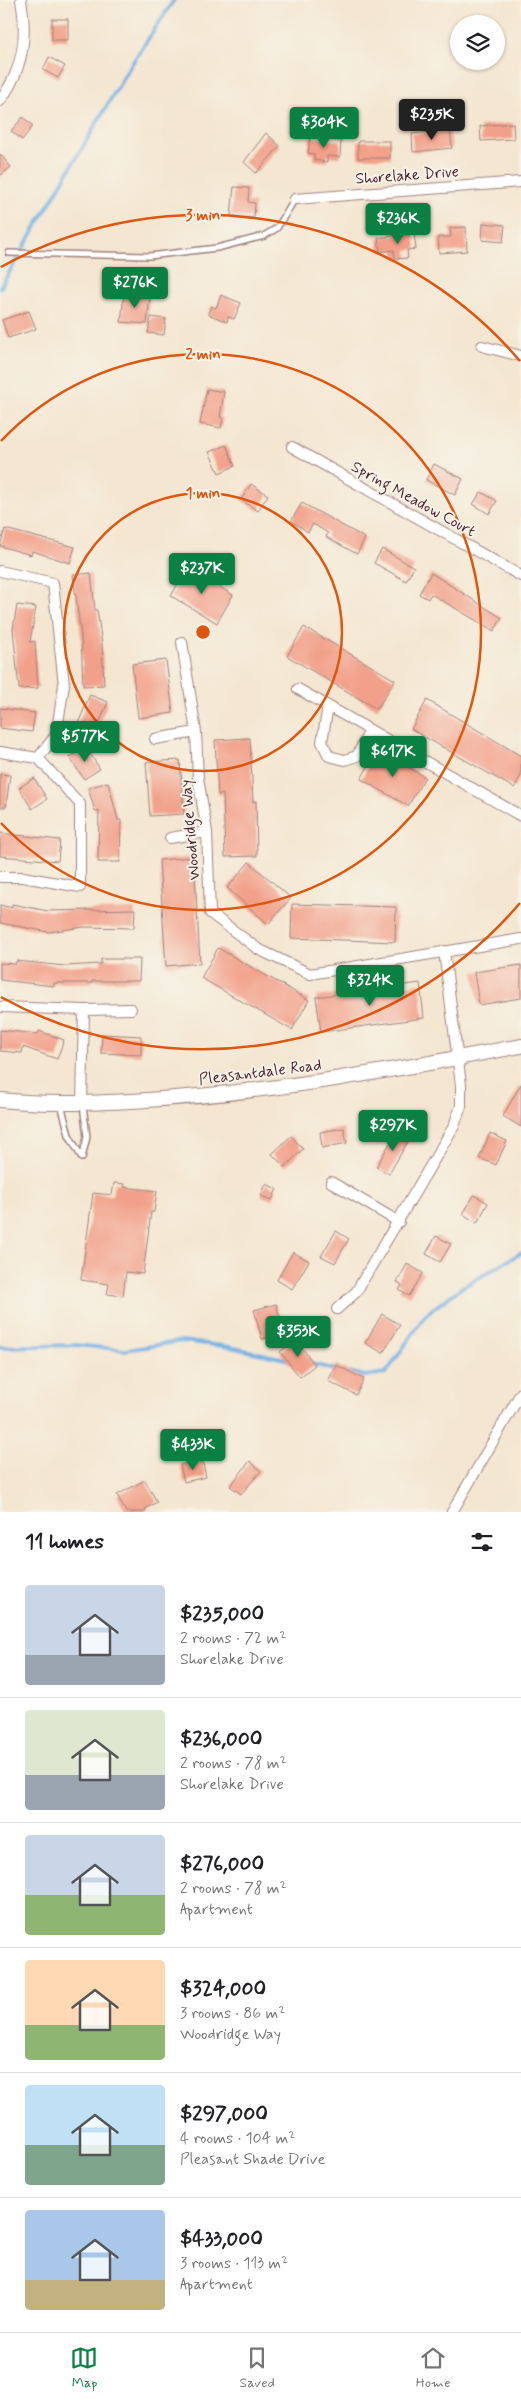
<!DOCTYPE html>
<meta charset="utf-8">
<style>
body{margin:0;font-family:Mynerve,sans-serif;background:#f6f6f6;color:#202124;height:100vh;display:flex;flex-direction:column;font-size:19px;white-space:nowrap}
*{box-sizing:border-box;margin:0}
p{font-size:16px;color:#757577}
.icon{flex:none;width:28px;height:28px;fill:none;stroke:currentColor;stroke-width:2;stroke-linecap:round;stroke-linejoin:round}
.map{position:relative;height:1512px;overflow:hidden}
.sheet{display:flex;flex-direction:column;background:#fff;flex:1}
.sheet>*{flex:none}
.controls{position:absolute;left:450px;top:15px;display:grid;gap:10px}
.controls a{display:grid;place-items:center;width:55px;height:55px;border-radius:50%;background:#fff;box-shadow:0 1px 4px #0004;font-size:25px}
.price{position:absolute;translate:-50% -42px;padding:0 11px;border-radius:5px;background:#0b8043;color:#fff;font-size:16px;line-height:32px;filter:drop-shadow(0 1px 2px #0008)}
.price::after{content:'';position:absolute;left:50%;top:30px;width:15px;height:11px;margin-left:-8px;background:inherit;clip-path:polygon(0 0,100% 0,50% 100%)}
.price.active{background:#222;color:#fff}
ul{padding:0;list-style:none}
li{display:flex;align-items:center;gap:15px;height:125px;padding:0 25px}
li+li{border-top:1px solid #e0e0e0}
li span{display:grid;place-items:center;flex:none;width:140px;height:100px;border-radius:5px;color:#555}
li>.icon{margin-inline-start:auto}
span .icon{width:60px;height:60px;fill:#fffc;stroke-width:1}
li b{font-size:21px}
h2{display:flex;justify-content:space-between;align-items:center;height:60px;padding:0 25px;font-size:21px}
.menu{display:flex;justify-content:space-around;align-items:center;height:70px;border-top:1px solid #e0e0e0;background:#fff;font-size:14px;color:#757577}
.menu a{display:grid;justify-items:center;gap:2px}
.menu .active{color:#0b8043}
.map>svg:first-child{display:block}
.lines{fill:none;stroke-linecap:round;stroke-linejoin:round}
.stream{stroke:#72afe4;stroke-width:4}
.building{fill:#f2a089}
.lane-casing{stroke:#9f827e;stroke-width:8}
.street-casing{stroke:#9f827e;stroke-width:12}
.secondary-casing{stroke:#9f827e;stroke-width:16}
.lane{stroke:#fff;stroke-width:5}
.street{stroke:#fff;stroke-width:10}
.secondary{stroke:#fff;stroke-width:14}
.ring{fill:none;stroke:#e0560e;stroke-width:2.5}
.labels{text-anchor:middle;stroke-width:4;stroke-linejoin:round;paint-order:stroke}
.street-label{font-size:16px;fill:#4a1f2b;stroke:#f7f3e8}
.centre{fill:#e0560e;stroke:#f7f3e8;stroke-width:2.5}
.ring-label{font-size:15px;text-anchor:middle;font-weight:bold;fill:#e0560e;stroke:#f7f3e8;stroke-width:4;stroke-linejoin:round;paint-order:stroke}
</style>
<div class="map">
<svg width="521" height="1512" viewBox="0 0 521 1512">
<rect width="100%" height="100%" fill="#f7f3e8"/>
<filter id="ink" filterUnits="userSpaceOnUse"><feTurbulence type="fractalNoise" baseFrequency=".02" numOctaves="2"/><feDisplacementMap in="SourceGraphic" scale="10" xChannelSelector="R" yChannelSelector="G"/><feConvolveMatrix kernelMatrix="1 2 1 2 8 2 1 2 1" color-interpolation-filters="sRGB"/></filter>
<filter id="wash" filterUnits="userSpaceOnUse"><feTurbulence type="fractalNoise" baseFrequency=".0096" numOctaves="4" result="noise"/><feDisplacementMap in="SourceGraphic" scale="20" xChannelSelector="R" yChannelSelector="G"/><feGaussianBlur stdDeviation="1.12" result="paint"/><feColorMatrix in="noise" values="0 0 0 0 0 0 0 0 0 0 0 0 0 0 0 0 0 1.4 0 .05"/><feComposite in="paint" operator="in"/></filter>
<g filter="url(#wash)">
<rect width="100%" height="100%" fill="#f4e6d0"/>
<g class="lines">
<path class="stream" d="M 0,288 L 129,68 L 174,0
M 0,1347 L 75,1345 L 126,1350 L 183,1341 L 230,1347 L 290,1360
M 312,1364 L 337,1370
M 349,1372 L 365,1376 L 386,1373 L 426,1314 L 461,1288 L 521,1253"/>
</g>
<g id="blocks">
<path class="building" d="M 52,19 L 68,19 L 68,40 L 52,40 Z
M 49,57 L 65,66 L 58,78 L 43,70 Z
M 23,117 L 33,126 L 22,140 L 11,131 Z
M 513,123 L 514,139 L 481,141 L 480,126 Z
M 450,130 L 452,148 L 413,152 L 412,134 Z
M 266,133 L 280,146 L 256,173 L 244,162 Z
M 310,137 L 341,141 L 340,157 L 327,156 L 327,162 L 314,160 L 314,154 L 308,153 Z
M 358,141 L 390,141 L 390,158 L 358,158 Z
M 0,154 L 11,167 L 0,176 Z
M 234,187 L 249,188 L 248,202 L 255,203 L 254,218 L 231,216 Z
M 483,223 L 505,225 L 503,242 L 482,240 Z
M 466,227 L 467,251 L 439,253 L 438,237 L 451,237 L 450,228 Z
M 414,233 L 416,249 L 407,250 L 408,258 L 395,259 L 394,250 L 380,252 L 378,238 Z
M 124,294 L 150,297 L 147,324 L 121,322 Z
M 221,295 L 241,303 L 234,319 L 228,317 L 227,322 L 208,314 L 211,306 L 216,308 Z
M 29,311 L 36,329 L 8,338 L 2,320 Z
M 151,317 L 166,319 L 164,335 L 148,333 Z
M 207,389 L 224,392 L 220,417 L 223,418 L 221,428 L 200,424 Z
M 226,445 L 235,466 L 219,473 L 209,452 Z
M 434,464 L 463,479 L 455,495 L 426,480 Z
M 251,484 L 268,495 L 258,511 L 241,500 Z
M 481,492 L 497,501 L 489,514 L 473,504 Z
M 302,503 L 365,538 L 357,554 L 326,537 L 328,533 L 313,524 L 308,532 L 291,521 Z
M 5,529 L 75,547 L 70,563 L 32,551 L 31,555 L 0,546 Z
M 382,549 L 414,567 L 406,581 L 374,563 Z
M 187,568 L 233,595 L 217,623 L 171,596 Z
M 91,573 L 95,610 L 97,610 L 102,644 L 104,685 L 83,686 L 81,636 L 73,575 Z
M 431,573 L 502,618 L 494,631 L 431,594 L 428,599 L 419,594 Z
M 17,605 L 36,607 L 30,642 L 35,641 L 38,688 L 19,689 L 13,629 Z
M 304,627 L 395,680 L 377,709 L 287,656 Z
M 166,660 L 173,713 L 138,718 L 132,664 Z
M 90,695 L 108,702 L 92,740 L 74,733 Z
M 427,700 L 521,756 L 521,776 L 514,788 L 411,729 Z
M 0,708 L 35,713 L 32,732 L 0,728 Z
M 250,738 L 253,802 L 256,801 L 257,856 L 225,857 L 223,794 L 218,795 L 215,740 Z
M 85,746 L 100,769 L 84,779 L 69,757 Z
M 378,749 L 425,777 L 408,806 L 361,779 Z
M 180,760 L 184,814 L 150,816 L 146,762 Z
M 0,774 L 10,775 L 6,807 L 0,807 Z
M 34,778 L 47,799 L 32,809 L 19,788 Z
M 108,782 L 118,820 L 121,820 L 120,862 L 98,862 L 99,810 L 95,811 L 88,788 Z
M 0,833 L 60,840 L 58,861 L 0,856 Z
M 194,857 L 200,963 L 166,966 L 159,860 Z
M 249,862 L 291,898 L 268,924 L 227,888 Z
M 12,904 L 48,911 L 135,909 L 134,928 L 84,927 L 49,932 L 0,923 L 0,905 L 12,908 Z
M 292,904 L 396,907 L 395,942 L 291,938 Z
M 218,948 L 309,1000 L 292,1030 L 201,978 Z
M 101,959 L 140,959 L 139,981 L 92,981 L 92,983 L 54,983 L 54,986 L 0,980 L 0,963 L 16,964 L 16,961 L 65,966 L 101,964 Z
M 521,965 L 521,998 L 479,1005 L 474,972 Z
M 420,983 L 424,1018 L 321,1032 L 316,997 Z
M 0,1030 L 38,1034 L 39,1031 L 64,1040 L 57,1059 L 23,1047 L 22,1053 L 0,1051 Z
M 102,1034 L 141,1036 L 141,1055 L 101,1053 Z
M 521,1084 L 521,1127 L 503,1116 Z
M 344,1128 L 347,1143 L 322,1148 L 320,1132 Z
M 397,1131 L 410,1138 L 389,1174 L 376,1167 Z
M 490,1133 L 507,1141 L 496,1165 L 479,1158 Z
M 291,1136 L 303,1149 L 285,1167 L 272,1154 Z
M 114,1183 L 125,1184 L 124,1187 L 157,1191 L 154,1212 L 151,1212 L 143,1274 L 126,1272 L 123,1296 L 107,1294 L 109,1284 L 81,1280 L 93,1193 L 112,1195 Z
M 266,1184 L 277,1189 L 272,1200 L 261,1196 Z
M 474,1195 L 488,1203 L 477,1223 L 463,1214 Z
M 336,1231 L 349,1239 L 335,1263 L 321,1256 Z
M 436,1236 L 451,1244 L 440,1262 L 426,1254 Z
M 293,1252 L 309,1261 L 292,1289 L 277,1280 Z
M 407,1264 L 423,1273 L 409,1296 L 399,1290 L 402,1285 L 397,1282 Z
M 276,1304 L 284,1333 L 262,1339 L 254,1310 Z
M 382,1314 L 400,1325 L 383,1353 L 365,1343 Z
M 296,1340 L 315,1365 L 300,1377 L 280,1352 Z
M 336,1365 L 364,1379 L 356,1395 L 328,1381 Z
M 202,1459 L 206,1477 L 184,1482 L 180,1465 Z
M 250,1461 L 261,1471 L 241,1494 L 230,1486 Z
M 145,1480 L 157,1502 L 145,1509 L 146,1512 L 126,1512 L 117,1495 Z"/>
</g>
</g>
<g filter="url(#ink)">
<use href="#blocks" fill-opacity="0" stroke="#9f827e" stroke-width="1"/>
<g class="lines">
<g class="lane-casing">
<path id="lane" d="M 9,253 L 149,256 L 217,248 L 264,236 L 277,228 L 295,199
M 61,1104 L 69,1135 L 82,1158
M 82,1158 L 87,1137 L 83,1105"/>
</g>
<g class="street-casing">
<path id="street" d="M 0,101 C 23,70 28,37 21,0
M 295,199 L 521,182
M 482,346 L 521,356
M 292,447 L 521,576
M 0,571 L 53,583 L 64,685 L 56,735 L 38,758
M 182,642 L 196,732 L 198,778 L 207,832 L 210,913 L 258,949 L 310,974 L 521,939
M 298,689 L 521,816
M 328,706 L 322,742 L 329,756 L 345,760 L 357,756 L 370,730
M 155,739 L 196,732
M 0,752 L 38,758 L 80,804 L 80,887 L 23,877 L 0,877
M 170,838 L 207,832
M 0,1007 L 84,1010 L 131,1009
M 82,1103 L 84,1010
M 331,1182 L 399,1222
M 337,1309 L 356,1292 L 454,1126 L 461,1106 L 461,1085 L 444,951
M 452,1512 L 521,1393"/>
</g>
<g class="secondary-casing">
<path id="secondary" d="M 0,1100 C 49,1105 98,1103 147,1100 C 273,1092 397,1070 521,1046"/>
</g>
<use href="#lane" class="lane"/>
<use href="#street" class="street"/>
<use href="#secondary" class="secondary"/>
</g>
</g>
<g class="ring">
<circle cx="203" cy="632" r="139"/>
<path d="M1 441A278 278 0 1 1 1 823"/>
<path d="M520 903A417 417 0 0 1 1 997M1 267A417 417 0 0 1 520 361"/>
</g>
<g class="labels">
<g class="street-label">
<text transform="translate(407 174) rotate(-4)" y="6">Shorelake Drive</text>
<text transform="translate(414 498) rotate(29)" y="6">Spring Meadow Court</text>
<text transform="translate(189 830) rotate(-95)" y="6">Woodridge Way</text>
<text transform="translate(260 1071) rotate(-7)" y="6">Pleasantdale Road</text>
</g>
</g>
<circle cx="203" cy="632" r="8" class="centre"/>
<g class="ring-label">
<text x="203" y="220">3 min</text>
<text x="203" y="359">2 min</text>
<text x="203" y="498">1 min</text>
</g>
</svg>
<div class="controls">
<a><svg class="icon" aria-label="layers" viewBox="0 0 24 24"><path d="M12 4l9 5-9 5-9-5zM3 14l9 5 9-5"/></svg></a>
</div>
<b class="price active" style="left:432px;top:141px">$235K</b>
<b class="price" style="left:324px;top:149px">$304K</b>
<b class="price" style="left:398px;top:245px">$236K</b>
<b class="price" style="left:135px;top:309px">$276K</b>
<b class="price" style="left:202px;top:595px">$237K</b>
<b class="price" style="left:85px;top:763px">$577K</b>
<b class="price" style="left:393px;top:778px">$617K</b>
<b class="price" style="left:370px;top:1007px">$324K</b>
<b class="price" style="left:393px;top:1152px">$297K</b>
<b class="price" style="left:298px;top:1358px">$353K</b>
<b class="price" style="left:193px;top:1471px">$433K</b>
</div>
<section class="sheet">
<h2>11 homes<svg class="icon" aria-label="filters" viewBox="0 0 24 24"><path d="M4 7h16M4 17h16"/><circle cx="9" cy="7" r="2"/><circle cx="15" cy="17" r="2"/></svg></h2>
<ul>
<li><span style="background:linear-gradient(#c9d6e8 70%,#9aa5b1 0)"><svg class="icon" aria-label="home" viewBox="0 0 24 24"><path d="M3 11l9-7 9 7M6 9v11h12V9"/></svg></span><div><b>$235,000</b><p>2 rooms · 72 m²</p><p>Shorelake Drive</p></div></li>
<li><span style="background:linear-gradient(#dfe7d0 65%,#9aa5b1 0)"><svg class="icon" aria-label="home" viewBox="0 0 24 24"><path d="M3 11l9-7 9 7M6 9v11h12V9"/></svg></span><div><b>$236,000</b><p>2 rooms · 78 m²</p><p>Shorelake Drive</p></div></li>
<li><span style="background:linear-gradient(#c9d6e8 60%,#8fb573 0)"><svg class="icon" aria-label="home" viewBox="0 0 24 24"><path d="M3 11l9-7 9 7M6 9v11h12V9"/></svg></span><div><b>$276,000</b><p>2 rooms · 78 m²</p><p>Apartment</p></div></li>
<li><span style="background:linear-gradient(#ffd9b3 65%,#8fb573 0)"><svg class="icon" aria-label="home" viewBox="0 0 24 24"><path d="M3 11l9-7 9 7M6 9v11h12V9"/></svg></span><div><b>$324,000</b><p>3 rooms · 86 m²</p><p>Woodridge Way</p></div></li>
<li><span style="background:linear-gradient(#bfe0f5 60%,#7fa58c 0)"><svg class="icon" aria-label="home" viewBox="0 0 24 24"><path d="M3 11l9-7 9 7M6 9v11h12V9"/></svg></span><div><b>$297,000</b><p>4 rooms · 104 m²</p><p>Pleasant Shade Drive</p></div></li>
<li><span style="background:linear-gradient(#a9c7e8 70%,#c2b280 0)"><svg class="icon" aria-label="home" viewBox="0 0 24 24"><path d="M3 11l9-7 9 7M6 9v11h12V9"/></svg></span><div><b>$433,000</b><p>3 rooms · 113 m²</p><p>Apartment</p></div></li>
</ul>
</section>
<nav class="menu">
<a class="active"><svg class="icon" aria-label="map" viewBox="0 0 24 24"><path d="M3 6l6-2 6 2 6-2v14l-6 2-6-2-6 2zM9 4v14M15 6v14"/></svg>Map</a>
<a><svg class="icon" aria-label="saved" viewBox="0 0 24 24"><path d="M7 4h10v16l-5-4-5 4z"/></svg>Saved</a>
<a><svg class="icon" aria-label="home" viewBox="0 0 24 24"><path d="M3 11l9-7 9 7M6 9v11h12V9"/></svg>Home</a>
</nav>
